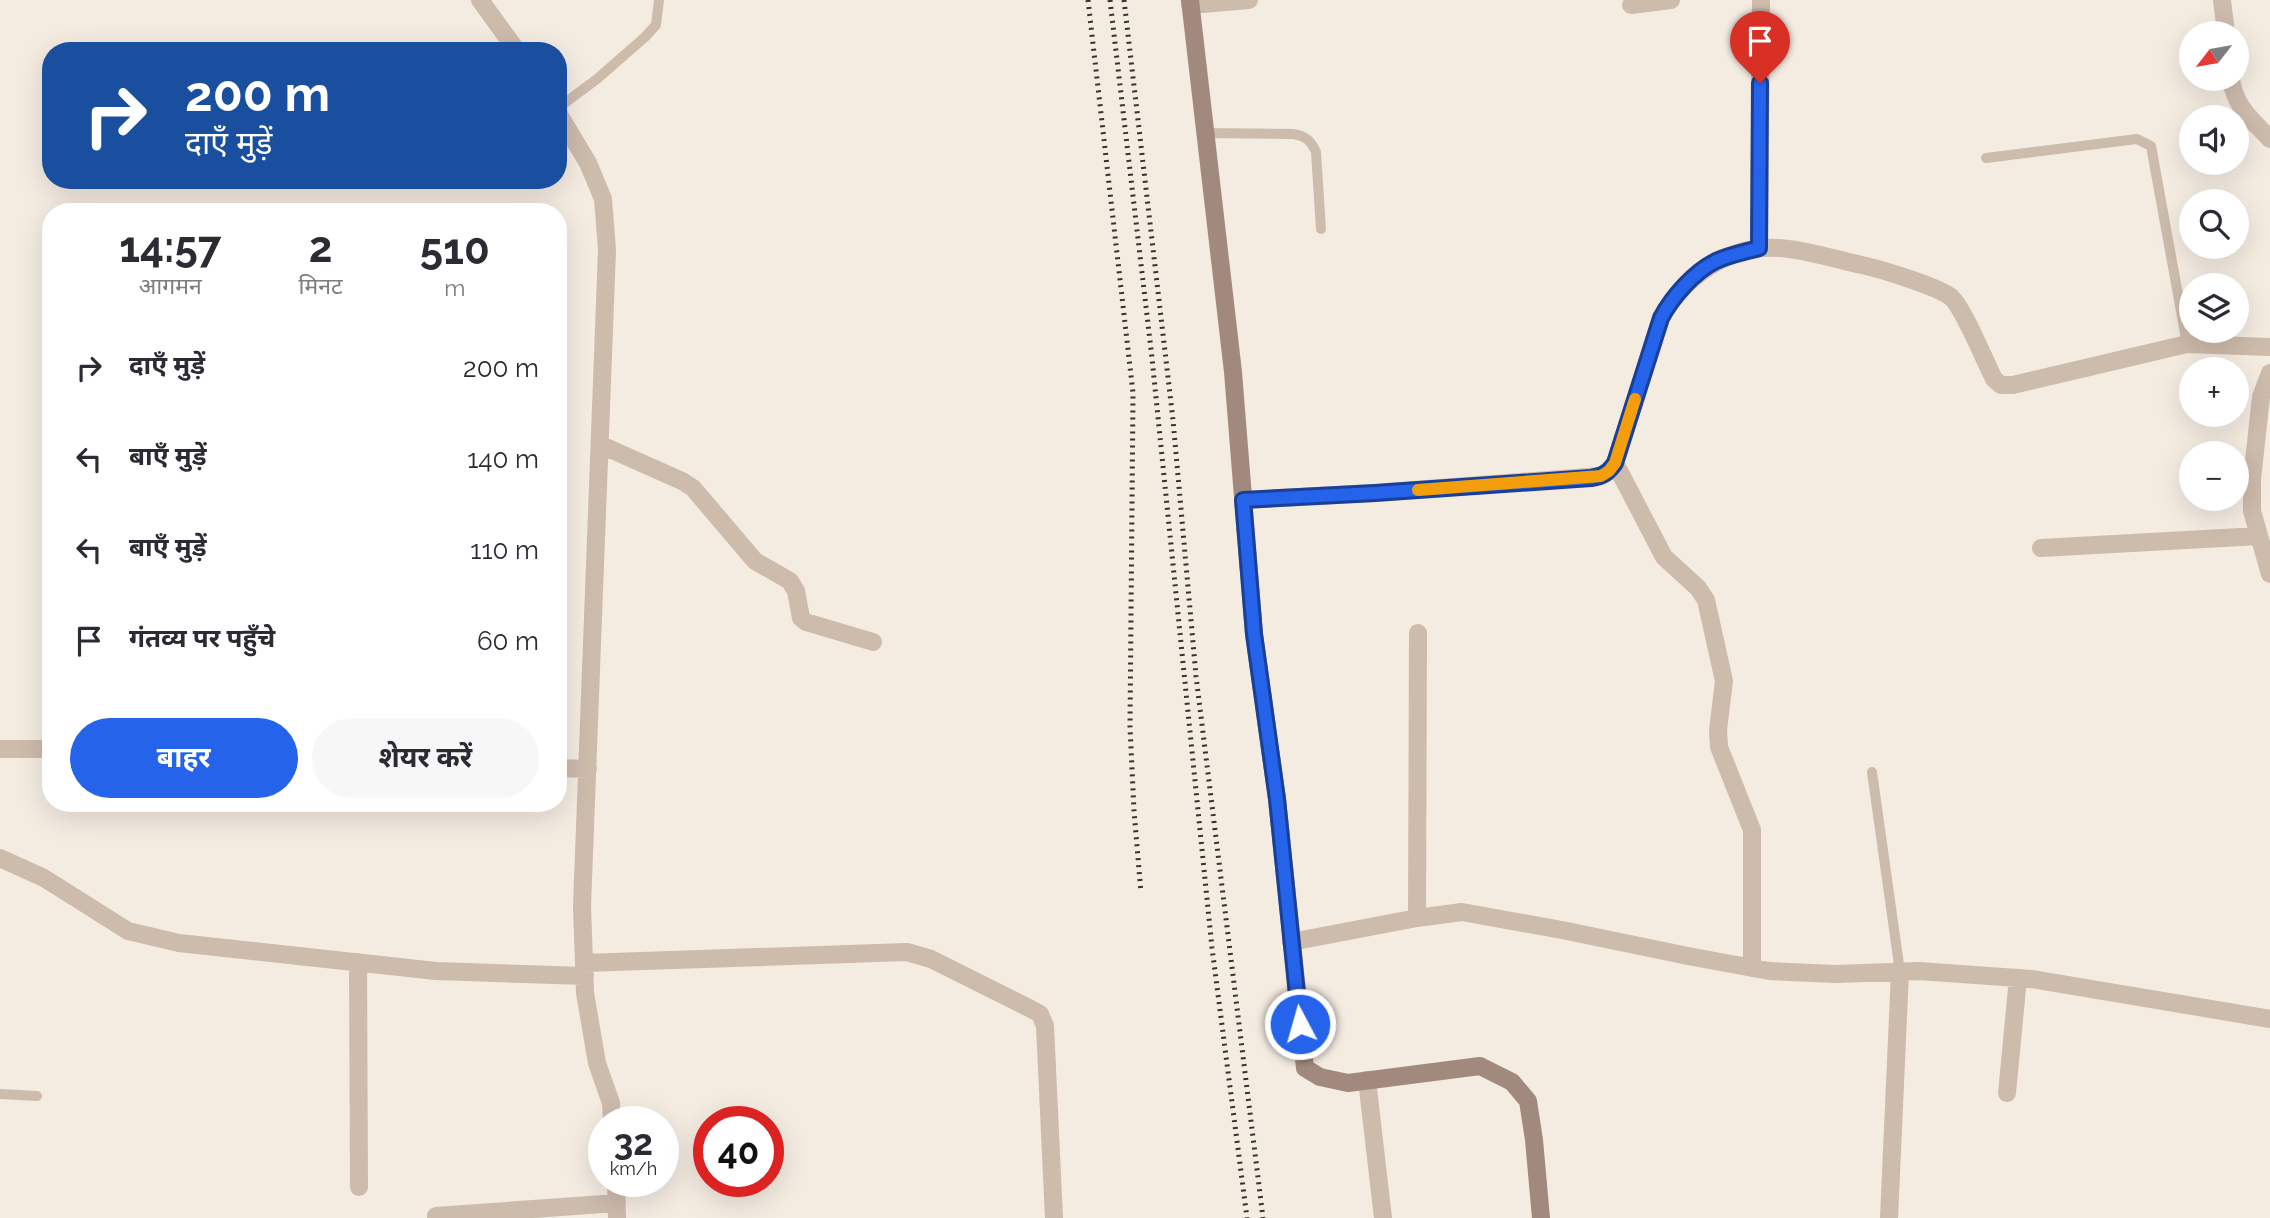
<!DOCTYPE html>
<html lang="hi">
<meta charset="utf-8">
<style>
:root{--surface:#fff;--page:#f7f7f7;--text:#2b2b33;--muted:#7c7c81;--accent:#2563eb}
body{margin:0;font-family:Raleway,"Noto Sans Devanagari",sans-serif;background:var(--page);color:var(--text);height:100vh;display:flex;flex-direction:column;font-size:26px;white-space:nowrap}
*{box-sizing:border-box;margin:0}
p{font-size:23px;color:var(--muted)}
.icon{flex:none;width:38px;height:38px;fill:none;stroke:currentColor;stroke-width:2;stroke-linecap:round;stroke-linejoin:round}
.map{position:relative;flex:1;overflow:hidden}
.side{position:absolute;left:42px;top:203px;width:525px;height:609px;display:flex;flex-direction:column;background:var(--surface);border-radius:28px;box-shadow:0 7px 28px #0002}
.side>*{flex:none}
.guide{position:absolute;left:42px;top:42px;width:525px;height:147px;border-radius:28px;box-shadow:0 7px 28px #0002;background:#1a4fa0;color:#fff;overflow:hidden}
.needle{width:46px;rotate:239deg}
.buttons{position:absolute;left:2179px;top:21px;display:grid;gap:14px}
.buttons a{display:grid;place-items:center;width:70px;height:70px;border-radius:50%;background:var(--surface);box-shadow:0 7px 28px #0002;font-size:35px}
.speed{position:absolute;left:588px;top:1106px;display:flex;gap:14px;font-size:35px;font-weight:700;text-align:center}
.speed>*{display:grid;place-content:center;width:91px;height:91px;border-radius:50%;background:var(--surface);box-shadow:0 7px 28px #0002;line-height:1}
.speed small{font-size:18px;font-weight:400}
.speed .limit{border:10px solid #d22;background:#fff;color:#111}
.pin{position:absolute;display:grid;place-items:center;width:60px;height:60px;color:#fff;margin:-72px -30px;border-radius:50% 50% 50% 0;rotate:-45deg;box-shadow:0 0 7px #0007}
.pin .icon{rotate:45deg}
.me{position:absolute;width:77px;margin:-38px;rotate:354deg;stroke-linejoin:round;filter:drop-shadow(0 0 5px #0008)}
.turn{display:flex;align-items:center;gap:24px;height:147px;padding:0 28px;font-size:32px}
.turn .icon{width:91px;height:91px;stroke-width:2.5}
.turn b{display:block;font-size:49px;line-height:60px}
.eta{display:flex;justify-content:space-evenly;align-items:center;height:119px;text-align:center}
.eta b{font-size:42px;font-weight:700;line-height:49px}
.primary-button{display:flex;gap:14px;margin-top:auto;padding:14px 28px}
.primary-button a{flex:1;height:80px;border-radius:42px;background:var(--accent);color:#fff;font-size:28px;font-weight:700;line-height:80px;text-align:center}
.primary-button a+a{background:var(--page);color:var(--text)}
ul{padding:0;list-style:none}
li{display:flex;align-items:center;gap:21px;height:91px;padding:0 28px}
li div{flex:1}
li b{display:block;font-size:26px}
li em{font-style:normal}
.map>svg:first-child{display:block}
</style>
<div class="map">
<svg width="2270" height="1218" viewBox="0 0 2270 1218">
<rect width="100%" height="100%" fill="#f4ebe1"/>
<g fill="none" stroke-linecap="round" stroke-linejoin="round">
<path stroke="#cdbbac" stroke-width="10" d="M558 108 597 79 645 37 656 25 659 0
M1205 133 1293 134C1306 136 1311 141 1316 152L1321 229
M1986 158 2137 139 2151 146 2187 344
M1872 772 1900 972
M0 1094 37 1096"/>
<path stroke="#cdbbac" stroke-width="18" d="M480 0 517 51
M2222 0 2226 33
M1190 5 1249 0
M1631 5 1671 0
M2231 79C2235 107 2251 119 2270 139
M558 113 588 163 603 199 607 250 582 906 585 993 597 1063 611 1103 612 1122
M1759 248 1761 0
M2270 373 2261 397 2252 479V511L2270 574
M601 445 682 481 693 488 755 561 790 581 796 591 801 618 806 622 873 642
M1615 463 1664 557 1698 588 1706 600 1724 681 1718 730 1719 747 1752 830V968
M1243 500 1375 493 1601 476 1609 471 1615 463 1661 318C1684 277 1729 244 1778 248 1805 249 1836 260 1862 265 1880 269 1940 287 1952 298 1964 310 1985 361 1994 379L2001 385H2013L2187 344 2270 347
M2041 548 2259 536
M0 749H51
M558 768 588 769
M0 858 44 878 128 931 179 943 436 971 585 976
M1417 918 1418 633
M1291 942 1417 918 1462 912 1562 930 1688 956 1769 971 1836 974 1919 971 2031 979 2270 1019
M358 962 359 1187
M584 963 907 952 931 959 1031 1009 1040 1014 1045 1026 1054 1218
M1367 1080 1383 1218
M2007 1093 2018 978
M616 1181 617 1218
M436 1216 617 1203
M1889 1218 1900 972"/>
<path stroke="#a18a7d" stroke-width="18" d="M1190 0 1233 372 1254 634 1277 799 1305 1068 1320 1077 1348 1083 1480 1066 1512 1082 1528 1101 1534 1140 1541 1218"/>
<path stroke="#3b302b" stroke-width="5" stroke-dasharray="2 5" stroke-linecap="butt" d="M1088 0 1133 393 1130 727 1134 811 1141 893
M1110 0 1152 358 1212 948 1247 1218
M1124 0 1173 420 1196 676 1263 1218"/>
</g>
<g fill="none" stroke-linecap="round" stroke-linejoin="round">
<g stroke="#184099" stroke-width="18">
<path id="route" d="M1300 1024 1277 799 1254 634 1243 500 1375 493 1591 478C1603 476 1608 473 1615 463L1661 318C1672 297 1694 272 1716 261 1729 255 1745 252 1759 248L1760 83"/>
</g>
<use href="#route" stroke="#2563eb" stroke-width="12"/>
<path stroke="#f59e0b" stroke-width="12" d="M1418 490 1601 476 1609 471 1615 463 1635 399"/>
</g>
</svg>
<div class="buttons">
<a><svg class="needle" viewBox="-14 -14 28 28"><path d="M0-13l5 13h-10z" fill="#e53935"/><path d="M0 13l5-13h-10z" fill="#7c7c81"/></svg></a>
<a><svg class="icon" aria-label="sound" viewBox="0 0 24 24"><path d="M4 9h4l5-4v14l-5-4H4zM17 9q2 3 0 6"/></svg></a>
<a><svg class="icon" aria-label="search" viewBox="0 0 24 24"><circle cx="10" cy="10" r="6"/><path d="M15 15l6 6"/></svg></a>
<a><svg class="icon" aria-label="layers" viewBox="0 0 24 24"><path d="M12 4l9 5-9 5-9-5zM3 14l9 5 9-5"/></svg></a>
<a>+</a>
<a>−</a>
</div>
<div class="speed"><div>32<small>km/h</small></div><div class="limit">40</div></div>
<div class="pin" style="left:1760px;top:83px;background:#d93025"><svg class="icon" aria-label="arrive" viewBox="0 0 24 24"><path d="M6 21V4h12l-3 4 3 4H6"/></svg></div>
<svg class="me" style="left:1300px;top:1024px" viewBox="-20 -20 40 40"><circle r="17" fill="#2563eb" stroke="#fff" stroke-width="3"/><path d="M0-11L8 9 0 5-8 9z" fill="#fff"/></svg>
<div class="guide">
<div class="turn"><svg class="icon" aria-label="right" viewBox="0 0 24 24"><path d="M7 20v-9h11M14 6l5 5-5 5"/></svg><div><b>200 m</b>दाएँ मुड़ें</div></div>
</div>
<section class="side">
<div class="eta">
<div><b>14:57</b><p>आगमन</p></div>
<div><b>2</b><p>मिनट</p></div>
<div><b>510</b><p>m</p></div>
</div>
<ul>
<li><svg class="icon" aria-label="right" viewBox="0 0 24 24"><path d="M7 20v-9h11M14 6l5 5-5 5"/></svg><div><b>दाएँ मुड़ें</b></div><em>200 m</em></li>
<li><svg class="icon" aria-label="left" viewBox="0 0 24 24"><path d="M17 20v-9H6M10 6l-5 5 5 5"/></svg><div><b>बाएँ मुड़ें</b></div><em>140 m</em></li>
<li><svg class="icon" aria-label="left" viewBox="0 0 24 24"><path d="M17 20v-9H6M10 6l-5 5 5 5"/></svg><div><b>बाएँ मुड़ें</b></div><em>110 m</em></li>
<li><svg class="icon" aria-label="arrive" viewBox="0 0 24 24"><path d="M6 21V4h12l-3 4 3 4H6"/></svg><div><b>गंतव्य पर पहुँचे</b></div><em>60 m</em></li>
</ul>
<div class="primary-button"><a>बाहर</a><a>शेयर करें</a></div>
</section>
</div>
